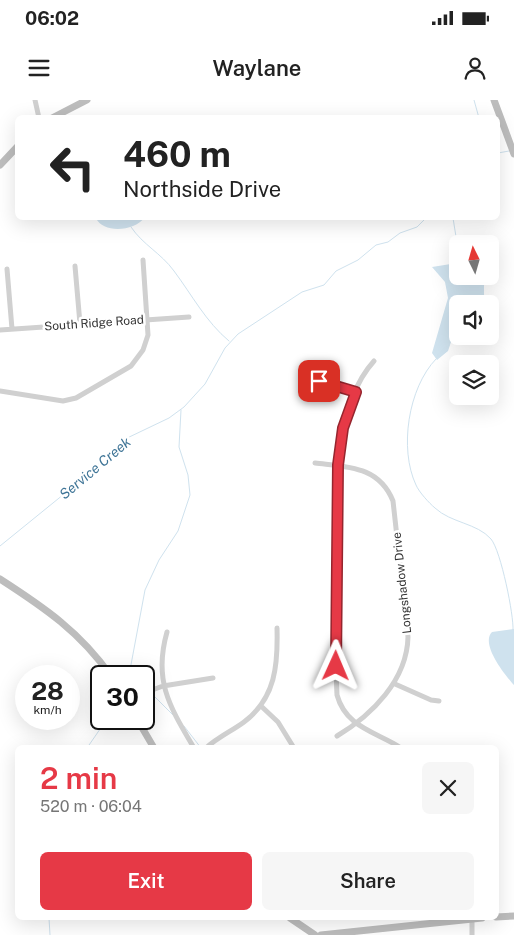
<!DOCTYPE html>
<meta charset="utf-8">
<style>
:root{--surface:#fff;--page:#f6f6f6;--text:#222;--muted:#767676;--accent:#e63946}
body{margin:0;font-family:"Public Sans",sans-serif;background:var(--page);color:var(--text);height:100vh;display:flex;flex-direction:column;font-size:19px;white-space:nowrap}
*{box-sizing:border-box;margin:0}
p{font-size:16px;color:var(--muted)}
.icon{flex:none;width:28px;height:28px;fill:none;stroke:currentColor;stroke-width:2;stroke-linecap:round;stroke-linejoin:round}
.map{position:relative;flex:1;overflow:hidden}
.drawer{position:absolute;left:15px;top:645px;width:484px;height:175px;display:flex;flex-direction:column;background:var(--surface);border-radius:8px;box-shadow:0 5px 20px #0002}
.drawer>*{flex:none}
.banner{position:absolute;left:15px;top:15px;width:485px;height:105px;border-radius:8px;box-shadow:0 5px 20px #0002;background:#fff;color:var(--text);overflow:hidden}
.needle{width:32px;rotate:355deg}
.tools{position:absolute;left:449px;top:135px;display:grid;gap:10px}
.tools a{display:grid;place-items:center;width:50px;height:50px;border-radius:8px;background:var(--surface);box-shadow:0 5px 20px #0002;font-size:25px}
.speed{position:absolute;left:15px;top:565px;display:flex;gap:10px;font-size:25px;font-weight:700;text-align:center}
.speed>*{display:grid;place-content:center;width:65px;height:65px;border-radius:50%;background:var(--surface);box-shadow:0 5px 20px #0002;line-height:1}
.speed small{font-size:12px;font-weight:400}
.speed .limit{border:2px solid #111;border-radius:8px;background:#fff;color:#111}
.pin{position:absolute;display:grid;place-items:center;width:42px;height:42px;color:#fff;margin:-21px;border-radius:10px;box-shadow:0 2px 8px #0006}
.me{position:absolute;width:55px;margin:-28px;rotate:1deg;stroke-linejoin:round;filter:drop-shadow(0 0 4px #0008)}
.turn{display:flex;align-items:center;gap:18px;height:105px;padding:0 25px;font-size:22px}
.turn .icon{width:65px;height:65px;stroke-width:2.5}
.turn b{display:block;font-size:35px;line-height:42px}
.round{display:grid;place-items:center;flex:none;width:52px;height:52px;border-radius:8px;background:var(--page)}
.overview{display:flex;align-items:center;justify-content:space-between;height:85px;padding:0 25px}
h1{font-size:30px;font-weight:600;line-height:38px;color:var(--accent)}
.button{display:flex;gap:10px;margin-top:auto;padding:10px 25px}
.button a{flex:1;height:58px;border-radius:8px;background:var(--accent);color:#fff;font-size:20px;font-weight:600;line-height:58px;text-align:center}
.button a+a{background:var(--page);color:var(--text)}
.status{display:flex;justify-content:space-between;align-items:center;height:35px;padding:0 25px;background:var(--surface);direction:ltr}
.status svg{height:14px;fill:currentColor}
header{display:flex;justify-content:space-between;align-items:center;height:65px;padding:0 25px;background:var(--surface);font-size:22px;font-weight:600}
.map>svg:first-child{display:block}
</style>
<div class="status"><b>06:02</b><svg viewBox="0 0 49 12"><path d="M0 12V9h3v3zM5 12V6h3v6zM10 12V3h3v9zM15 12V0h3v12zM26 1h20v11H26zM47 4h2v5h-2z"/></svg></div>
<header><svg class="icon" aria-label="menu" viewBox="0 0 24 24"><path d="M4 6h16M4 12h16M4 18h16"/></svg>Waylane<svg class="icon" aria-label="person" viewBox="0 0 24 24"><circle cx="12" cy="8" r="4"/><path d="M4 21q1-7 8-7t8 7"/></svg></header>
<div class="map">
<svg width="514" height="835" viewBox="0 0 514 835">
<rect width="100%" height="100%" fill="#fff"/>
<path fill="#cfe2ee" d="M96 118H144C135 131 103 134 96 118Z
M457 163 458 176H484V203L458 204 457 234 453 236 448 251 437 260 432 253 448 198 445 182 432 167Z
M514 529V585C505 575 480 544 492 532Z"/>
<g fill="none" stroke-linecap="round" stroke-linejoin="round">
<path stroke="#cfe2ee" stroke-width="1" d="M474 0 479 18
M498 53 509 51
M453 118 458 149
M131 127C143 145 161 153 174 171 192 195 206 222 229 241
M436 259C408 288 399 349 416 385 419 392 429 403 435 408 451 423 477 423 491 439 501 451 514 516 513 530
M0 446 85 377 123 340 169 318 184 307 205 284 225 248 238 234 302 192 324 185 336 171 358 160 376 145 388 142 400 133 417 127 426 118
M130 571 135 576
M126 576 130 570 145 490 159 460 178 431 190 395 188 375 179 347 181 310
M144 585 148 590
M151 593 173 615
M184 626 201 648
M87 648 107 619
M49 818 50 835"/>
<path stroke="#d0d0d0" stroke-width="5" d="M35 0 39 18
M75 166 80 224
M7 169 12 229
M0 230 189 217
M374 261C328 312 337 413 337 477 337 517 335 556 337 595 346 628 377 632 401 648
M319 281 357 291
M0 291 63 301 76 298 131 266 143 250 148 235 143 160
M315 363C348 367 379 366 393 401L408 537C407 580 372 615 337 636
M167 532C153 581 170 607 194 648
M395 584 431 600 439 601
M144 593 163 586 213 578
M261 606 278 622 294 648
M206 648C218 637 232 631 244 622 276 598 278 564 277 528
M472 818V835"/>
<path stroke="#bdbdbd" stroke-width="7" d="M494 0 514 54
M52 18 87 0
M0 65 18 46
M0 479C45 508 80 532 111 576
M137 619 154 648
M496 817 514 816
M290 818 315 835
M321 835 482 818"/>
</g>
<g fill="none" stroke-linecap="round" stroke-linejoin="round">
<g stroke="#96252e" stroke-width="12">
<path id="route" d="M319 281 356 292 343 328 338 365 336 566"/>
</g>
<use href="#route" stroke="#e63946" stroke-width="9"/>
</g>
<g text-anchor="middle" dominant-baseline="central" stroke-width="5" stroke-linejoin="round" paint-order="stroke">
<g font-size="12" fill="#333" stroke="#fff">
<text transform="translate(94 223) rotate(-4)">South Ridge Road</text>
<text transform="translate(402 483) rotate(-96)">Longshadow Drive</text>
</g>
<g font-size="14" font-style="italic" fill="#3f7597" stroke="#fff">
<text transform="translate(95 368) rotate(-40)">Service Creek</text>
</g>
</g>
</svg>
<div class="tools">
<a><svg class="needle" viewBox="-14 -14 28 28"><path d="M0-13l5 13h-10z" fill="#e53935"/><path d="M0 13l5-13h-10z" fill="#767676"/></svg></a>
<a><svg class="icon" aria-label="sound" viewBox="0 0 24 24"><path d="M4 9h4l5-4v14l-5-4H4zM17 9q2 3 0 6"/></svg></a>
<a><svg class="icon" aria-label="layers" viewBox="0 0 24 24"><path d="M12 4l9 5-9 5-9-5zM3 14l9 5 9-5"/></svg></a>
</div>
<div class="speed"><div>28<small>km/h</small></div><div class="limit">30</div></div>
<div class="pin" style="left:319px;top:281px;background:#d93025"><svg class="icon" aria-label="arrive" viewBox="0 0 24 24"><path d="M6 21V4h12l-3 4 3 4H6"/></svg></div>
<svg class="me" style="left:336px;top:566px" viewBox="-20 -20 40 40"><path d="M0-17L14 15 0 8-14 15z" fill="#e63946" stroke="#fff" stroke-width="4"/></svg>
<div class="banner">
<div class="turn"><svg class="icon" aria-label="left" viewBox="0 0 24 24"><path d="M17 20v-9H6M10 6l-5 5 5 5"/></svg><div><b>460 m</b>Northside Drive</div></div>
</div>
<section class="drawer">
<div class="overview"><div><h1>2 min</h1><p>520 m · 06:04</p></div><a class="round"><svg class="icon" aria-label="close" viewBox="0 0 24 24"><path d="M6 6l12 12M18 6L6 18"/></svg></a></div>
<div class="button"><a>Exit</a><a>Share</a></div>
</section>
</div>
